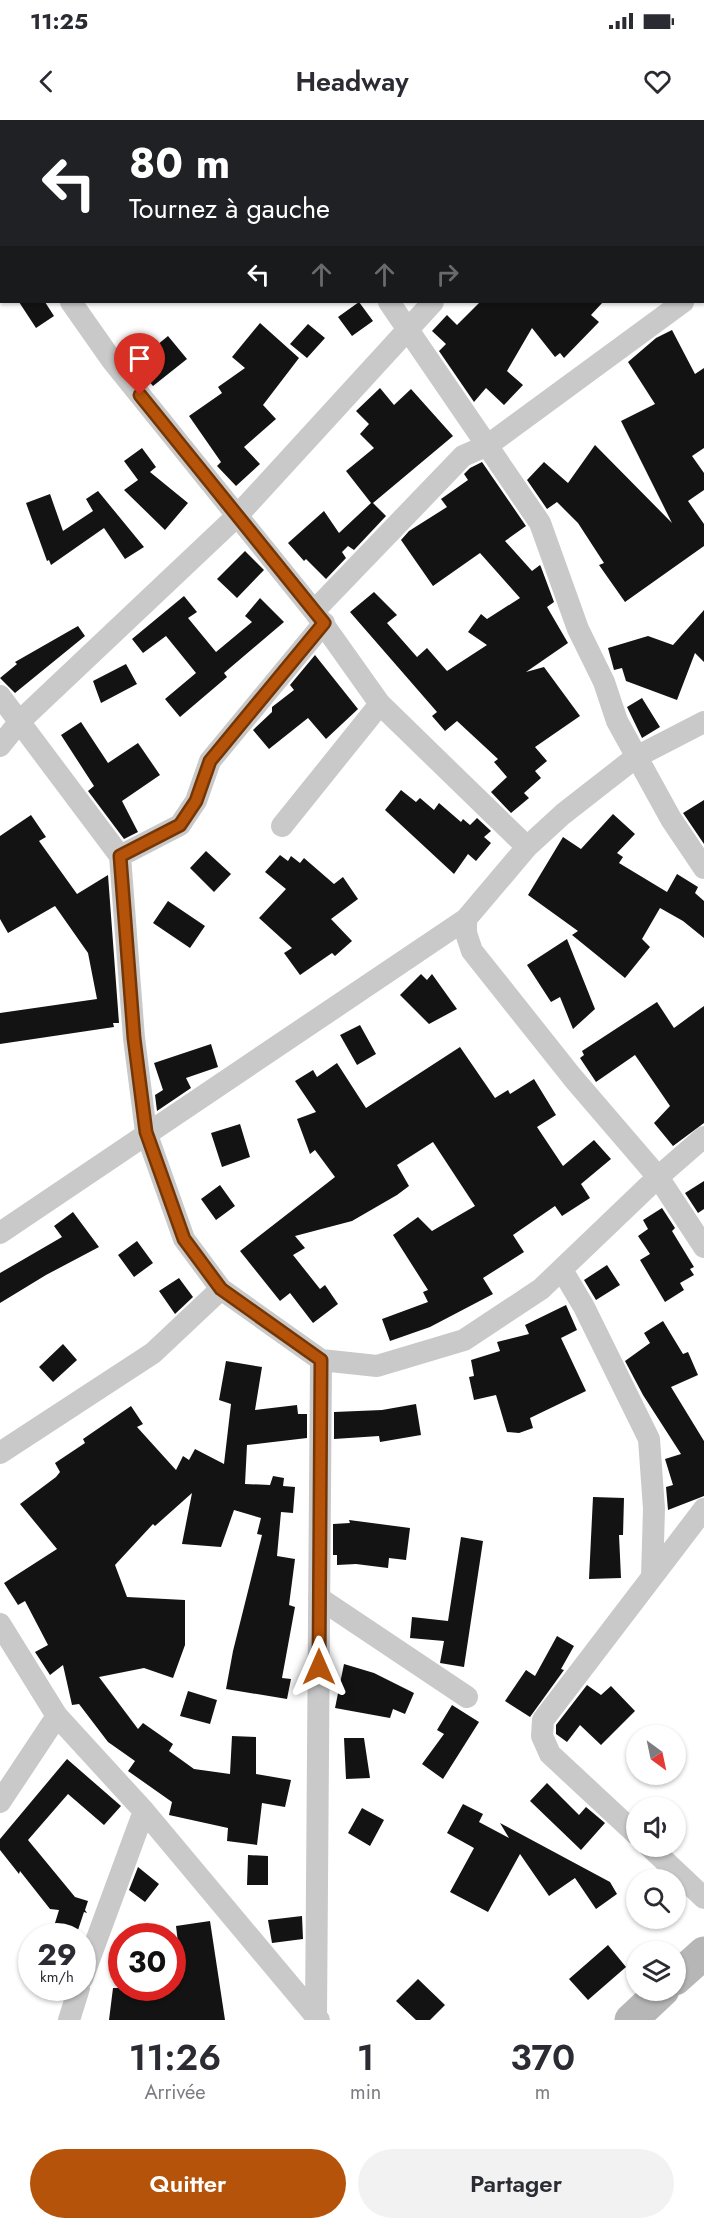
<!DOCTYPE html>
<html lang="fr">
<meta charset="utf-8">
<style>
:root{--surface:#fff;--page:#f2f2f3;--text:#2b2b33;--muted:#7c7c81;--accent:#b45309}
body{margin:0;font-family:Jost,sans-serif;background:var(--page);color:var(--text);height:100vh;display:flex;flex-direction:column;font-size:22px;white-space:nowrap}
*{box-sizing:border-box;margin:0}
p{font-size:20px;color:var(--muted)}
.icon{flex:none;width:33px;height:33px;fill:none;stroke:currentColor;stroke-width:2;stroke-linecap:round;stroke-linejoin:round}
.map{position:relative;height:1900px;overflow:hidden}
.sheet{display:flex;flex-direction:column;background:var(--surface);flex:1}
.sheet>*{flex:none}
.guide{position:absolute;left:0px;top:0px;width:705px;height:183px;box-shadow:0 2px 4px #0004;background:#202124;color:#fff;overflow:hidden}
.needle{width:39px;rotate:147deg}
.controls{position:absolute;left:626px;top:1605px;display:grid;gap:12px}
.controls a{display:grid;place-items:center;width:60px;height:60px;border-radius:50%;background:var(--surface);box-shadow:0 2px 4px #0004;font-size:30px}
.speed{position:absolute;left:18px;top:1803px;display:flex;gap:12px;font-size:30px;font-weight:700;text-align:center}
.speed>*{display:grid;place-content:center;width:78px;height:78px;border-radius:50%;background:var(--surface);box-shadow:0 2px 4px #0004;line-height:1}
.speed small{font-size:15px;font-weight:400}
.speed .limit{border:9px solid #d22;background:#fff;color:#111}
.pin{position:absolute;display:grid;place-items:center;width:51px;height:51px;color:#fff;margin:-62px -26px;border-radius:50% 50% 50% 0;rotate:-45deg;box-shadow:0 0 6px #0007}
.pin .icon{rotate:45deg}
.me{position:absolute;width:66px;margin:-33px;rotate:0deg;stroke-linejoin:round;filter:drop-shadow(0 0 4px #0008)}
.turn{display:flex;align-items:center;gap:21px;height:126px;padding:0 30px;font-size:27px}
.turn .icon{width:78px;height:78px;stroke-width:2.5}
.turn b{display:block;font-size:42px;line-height:51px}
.lanes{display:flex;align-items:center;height:57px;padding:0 30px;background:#0003;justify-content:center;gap:30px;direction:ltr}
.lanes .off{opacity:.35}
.eta{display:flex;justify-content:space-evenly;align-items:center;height:102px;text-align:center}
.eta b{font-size:36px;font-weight:600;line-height:42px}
.button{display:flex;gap:12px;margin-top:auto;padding:12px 30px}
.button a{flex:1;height:69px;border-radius:36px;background:var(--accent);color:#fff;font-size:24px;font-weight:600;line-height:69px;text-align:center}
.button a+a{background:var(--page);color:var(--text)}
.status{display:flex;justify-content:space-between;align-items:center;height:42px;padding:0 30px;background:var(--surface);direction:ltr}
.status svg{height:16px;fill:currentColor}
header{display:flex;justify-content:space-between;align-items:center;height:78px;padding:0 30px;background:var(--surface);font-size:27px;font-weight:600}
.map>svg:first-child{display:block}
</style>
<div class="status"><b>11:25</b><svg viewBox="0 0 49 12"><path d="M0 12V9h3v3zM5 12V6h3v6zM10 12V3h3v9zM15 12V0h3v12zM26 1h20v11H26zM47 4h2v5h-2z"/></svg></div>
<header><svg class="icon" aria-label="back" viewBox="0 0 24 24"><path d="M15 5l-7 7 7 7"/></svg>Headway<svg class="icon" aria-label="heart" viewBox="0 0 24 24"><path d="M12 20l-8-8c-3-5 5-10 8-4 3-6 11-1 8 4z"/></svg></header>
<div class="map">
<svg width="704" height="1900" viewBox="0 0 704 1900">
<rect width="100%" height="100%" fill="#fff"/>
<path fill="#131313" d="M19 182H45L54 196 36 208Z
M359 182 373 201 352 216 338 197Z
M480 182H603L591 195 599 202 564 238 560 233 555 237 532 208 507 251 523 265 504 285 486 268 474 282 439 231 446 224 432 211 447 195 457 205Z
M260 203 299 238 263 285 276 299 244 327 260 344 236 366 217 346 221 342 189 296 222 273 218 267 245 248 232 237Z
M308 204 325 218 307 238 290 224Z
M672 210 695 254 704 248V328L692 336 704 353V370L688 381 704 404V426L625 482 599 445 604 443 578 403 557 382 547 389 527 360 544 342 568 363 595 325 672 403 621 301 655 284 628 242 656 218Z
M168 216 187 239 153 266 139 250 155 235 151 230Z
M380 268 394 285 411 269 453 316 373 383 386 396 354 430 348 426 342 432 346 438 326 459 306 439 304 441 288 423 324 391 339 413 371 383 346 351 374 328 360 314 369 304 356 291Z
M142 328 156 347 150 352 188 383 165 410 124 370 138 360 124 341Z
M482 342 526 406 505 421 532 451 540 445 541 447 554 482 547 487 568 523 526 552 544 547 580 596 535 627 547 641 535 651 541 658 524 673 529 678 511 693 491 672 507 657 494 642 498 639 457 601 445 611 432 596 437 592 350 492 374 472 397 495 387 503 417 537 427 528 447 551 487 525 468 512 481 494 487 499 520 478 480 433 433 466 401 420 409 411 447 387 441 379 468 360 464 354 470 348Z
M98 371 144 427 125 439 104 408 51 445 49 440 47 441 26 383 50 374 63 411 93 391 86 379Z
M245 431 264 450 237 478 217 459Z
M184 476 197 492 188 498 216 532 252 502 245 496 260 478 284 502 224 553 227 557 180 597 165 579 196 553 166 516 143 533 132 519Z
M704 490V542L695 533 677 580 626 561 622 548 614 550 608 528 648 516 673 525Z
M78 506 85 516 15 573 0 558 17 544 15 542Z
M315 535 358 589 326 619 308 598 269 629 253 610 272 592V587L294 570 290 565Z
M126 544 137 564 101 583 93 561Z
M642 578 660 607 642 618 627 587Z
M81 602 108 643 138 623 160 655 122 681 138 712 124 719 88 671 94 666 61 615Z
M401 670 416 682 420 678 434 690 439 683 461 702 463 699 470 705 477 698 491 711 484 717 491 723 476 741 468 734 454 754 385 690Z
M704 680V724L683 693Z
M613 694 635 714 617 733 623 737 619 743 667 772 677 754 698 767 695 773 704 781V818L683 801 660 788 642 819 650 827 625 858 572 815 578 811 528 775 563 717 581 729Z
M31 695 46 717 39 721 77 774 108 755 119 903H113L114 907 0 924V893L97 879 88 833 55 786 8 813 0 799V716Z
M206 731 231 754 214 772 190 748Z
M280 735 288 741 291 736 300 743 304 738 334 764 343 757 358 779 331 799 352 821 335 836 332 833 300 855 284 833 292 828 259 798 286 769 265 752Z
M168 781 205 806 190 828 153 803Z
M567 819 595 889 573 909 560 877 551 882 527 845Z
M421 854 427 860 432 854 457 889 429 904 400 875Z
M657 882 674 908 704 886V1003L673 1026 654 1003 670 986 635 935 596 962 580 938 584 935 582 931Z
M360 905 376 934 357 945 340 915Z
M211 924 218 947 186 958 191 968 157 991 155 975 163 970 154 943Z
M460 927 495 978 508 970 510 974 534 959 556 995 537 1007 563 1046 594 1020 611 1039 581 1064 590 1078 562 1096 555 1086 513 1115 524 1132 483 1158 493 1174 430 1207 390 1221 382 1199 428 1182 423 1172 428 1170 393 1115 418 1097 432 1111 475 1086 433 1022 397 1045 409 1066 397 1075 352 1101 295 1116 305 1128 293 1135 320 1169 325 1165 338 1184 313 1203 290 1173 280 1181 240 1131 335 1057 315 1030 310 1034 297 999 316 992 295 961 313 950 317 957 337 943 366 988Z
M240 1004 250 1037 222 1047 211 1013Z
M704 1061V1089L698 1093 685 1073Z
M220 1065 235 1086 216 1100 201 1079Z
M662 1088 675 1108 672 1111 694 1147 690 1149 694 1155 680 1163 684 1170 665 1182 640 1140 650 1134 638 1116 648 1109 643 1100Z
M73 1092 99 1127 46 1155 0 1183V1153L62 1117 54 1106Z
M137 1121 153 1143 134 1157 118 1135Z
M607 1145 620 1165 596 1180 584 1160Z
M179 1158 193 1177 175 1194 159 1171Z
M566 1185 577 1210 561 1218 586 1271 530 1298 533 1308 519 1313 507 1312 496 1275 474 1280 469 1257 474 1256 471 1240 500 1231 497 1222 529 1214 525 1205Z
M663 1201 683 1234 688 1232 698 1255 671 1267 704 1321V1376L668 1390 666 1367 673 1365 665 1339 681 1334 643 1275 625 1241 650 1223 644 1213Z
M63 1224 77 1240 53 1262 39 1247Z
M226 1241 262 1247 255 1290 297 1285 298 1294H307V1318L247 1325 245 1364 270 1365 273 1356 284 1358 283 1366 295 1367 293 1393 281 1392 277 1436 295 1439 289 1485 295 1487 282 1558 291 1559 287 1579 226 1569 233 1531 262 1415 257 1414 261 1398 234 1390 221 1427 182 1424 192 1373 155 1406 153 1404 115 1445 127 1477 185 1480V1525L173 1558 144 1548 99 1557 138 1609 143 1603 173 1624 169 1631 194 1649 230 1654 232 1616 256 1617V1654L291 1660 285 1687 262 1683 257 1725 227 1721 228 1708 169 1695 172 1682 128 1651 135 1641 108 1622 79 1584 72 1585 63 1545 50 1555 35 1532 48 1525 25 1481 18 1485 4 1463 57 1429 20 1384 56 1357 60 1352 55 1343 85 1323 83 1319 131 1286 143 1304 137 1307 176 1350 183 1336 189 1340 195 1329 224 1344 231 1284 219 1280Z
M416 1284 421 1315 380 1322 379 1316 334 1319V1292L382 1290Z
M593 1377 624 1378 623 1415H619L621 1458 589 1459Z
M349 1400 410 1408 406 1440 389 1438 388 1448 356 1444 337 1445V1435H333V1404L350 1403Z
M461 1417 483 1421 464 1547 440 1543 444 1521 410 1518 412 1497 448 1501Z
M557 1516 574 1526 561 1549 564 1550 530 1597 505 1581 526 1550 535 1556Z
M344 1544 374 1553 414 1573 405 1594 393 1589 390 1598 335 1588Z
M587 1565 601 1575 611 1566 635 1591 601 1625 580 1605 567 1622 556 1614V1605Z
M188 1571 217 1580 210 1604 180 1596Z
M452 1585 479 1602 443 1659 422 1644 444 1614 437 1610Z
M344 1618H364L370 1658 346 1659Z
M67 1639 121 1686 104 1705 68 1674 28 1720 75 1777 88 1781 85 1790 87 1793 84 1792 76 1816H51L59 1790 50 1789 20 1751 19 1754 0 1730V1719Z
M547 1663 579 1695 586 1687 605 1703 581 1730 530 1681Z
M463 1684 483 1694 479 1702 509 1718 500 1703 610 1762 617 1774 596 1789 575 1758 549 1776 520 1734 488 1792 450 1772 474 1728 447 1713Z
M362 1688 384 1700 370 1726 348 1713Z
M248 1735 268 1736V1765H247Z
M138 1747 159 1764 145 1782 129 1770Z
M302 1796 303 1819 272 1823 268 1800Z
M210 1801 225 1900H109L113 1868H172V1824L178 1823 176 1806Z
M608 1825 626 1847 588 1880 569 1859Z
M418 1859 445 1885 430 1900H416L396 1881Z"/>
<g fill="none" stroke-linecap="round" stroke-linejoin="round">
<path stroke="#c9c9c9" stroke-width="22" d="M272 0 273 2
M622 2 624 0
M0 79 2 81
M704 166V165
M71 182 111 239 314 491 380 584 527 727
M389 182 540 403 578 509 604 562 617 601 671 699 704 748
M314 491 463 336 488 325 683 182
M0 576 120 736 134 918 146 1012 184 1119 221 1169 321 1240 377 1246 464 1220 541 1169 658 1057 704 1017
M0 626 20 601 237 396 433 182
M282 706 380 584
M120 736 180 705 196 681 210 641 324 503
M466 799V813L472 831 573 958 658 1057 704 1127
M0 1113 466 799 527 727 563 694 636 637 704 602
M562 1150 584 1187 649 1319 654 1389 652 1456
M0 1333 153 1233 221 1169
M319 1478 467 1577
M0 1504 57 1596 144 1691 319 1900
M0 1682 57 1596
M636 1714 550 1634 542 1616 543 1600 704 1389
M649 1726 704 1778
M82 1859 144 1691
M316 1896 321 1240
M69 1900 79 1868"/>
<path stroke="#b6b6b6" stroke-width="33" d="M675 1859 704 1833
M631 1900 663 1870"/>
</g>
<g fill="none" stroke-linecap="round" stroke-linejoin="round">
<g stroke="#753606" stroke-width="15">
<path id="route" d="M140 275 324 503 210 641 196 681 180 705 120 736 134 918 146 1012 184 1119 221 1169 321 1240 319 1547"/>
</g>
<use href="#route" stroke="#b45309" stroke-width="10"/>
</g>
</svg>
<div class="controls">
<a><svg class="needle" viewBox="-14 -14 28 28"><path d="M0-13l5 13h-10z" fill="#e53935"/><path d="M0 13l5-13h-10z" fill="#7c7c81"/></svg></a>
<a><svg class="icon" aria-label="sound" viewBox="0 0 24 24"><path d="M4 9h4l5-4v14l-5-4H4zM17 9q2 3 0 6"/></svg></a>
<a><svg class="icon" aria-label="search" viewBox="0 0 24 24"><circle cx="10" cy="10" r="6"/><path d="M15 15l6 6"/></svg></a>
<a><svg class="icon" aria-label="layers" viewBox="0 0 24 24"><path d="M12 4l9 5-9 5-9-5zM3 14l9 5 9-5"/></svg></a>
</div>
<div class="speed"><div>29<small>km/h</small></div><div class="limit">30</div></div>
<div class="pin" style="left:140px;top:275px;background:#d93025"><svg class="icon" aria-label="arrive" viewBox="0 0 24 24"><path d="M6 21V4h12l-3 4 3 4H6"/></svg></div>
<svg class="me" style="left:319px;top:1547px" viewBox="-20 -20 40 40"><path d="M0-17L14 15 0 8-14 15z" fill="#b45309" stroke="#fff" stroke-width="4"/></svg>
<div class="guide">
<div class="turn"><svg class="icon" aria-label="left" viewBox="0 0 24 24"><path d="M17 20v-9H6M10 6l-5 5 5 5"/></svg><div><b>80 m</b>Tournez à gauche</div></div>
<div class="lanes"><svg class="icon" aria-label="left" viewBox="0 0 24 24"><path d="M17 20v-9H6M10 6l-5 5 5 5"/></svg><svg class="icon off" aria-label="ahead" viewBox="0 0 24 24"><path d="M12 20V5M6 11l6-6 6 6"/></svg><svg class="icon off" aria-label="ahead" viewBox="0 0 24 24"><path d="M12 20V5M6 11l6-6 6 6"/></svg><svg class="icon off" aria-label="right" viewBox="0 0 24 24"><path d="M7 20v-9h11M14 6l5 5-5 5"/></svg></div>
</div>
</div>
<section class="sheet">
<div class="eta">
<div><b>11:26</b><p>Arrivée</p></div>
<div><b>1</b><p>min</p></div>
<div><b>370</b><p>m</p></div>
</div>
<div class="button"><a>Quitter</a><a>Partager</a></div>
</section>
